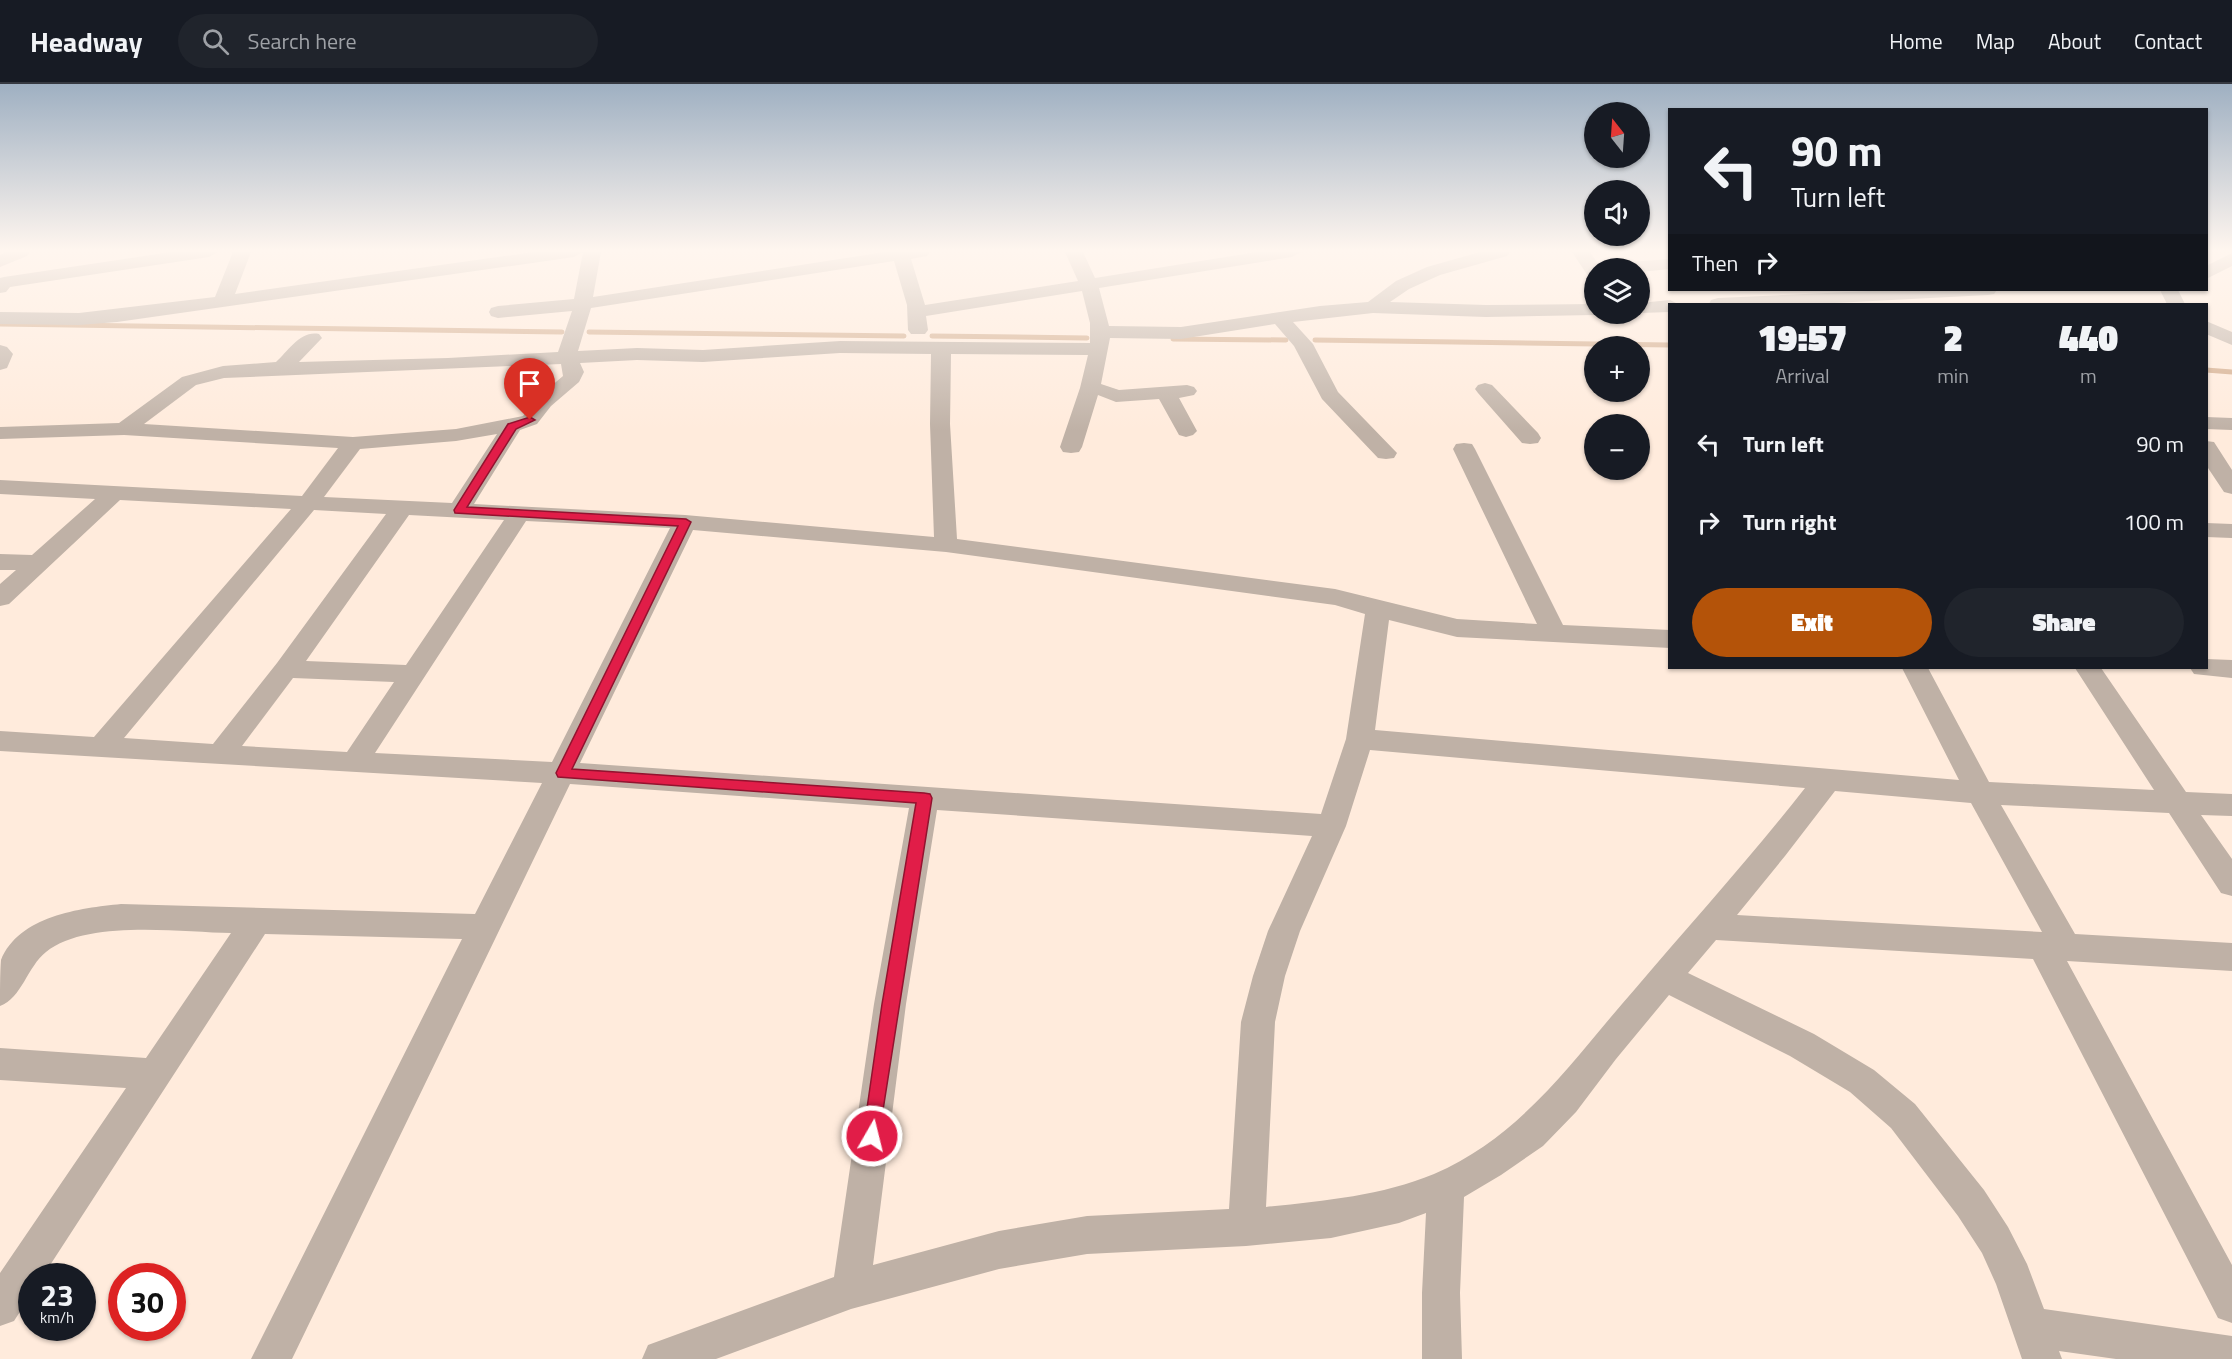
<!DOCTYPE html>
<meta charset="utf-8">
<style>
:root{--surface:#171b24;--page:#20242c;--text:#f1f3f6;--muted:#9ea1a6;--line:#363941;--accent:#b45309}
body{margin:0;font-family:"Titillium Web",sans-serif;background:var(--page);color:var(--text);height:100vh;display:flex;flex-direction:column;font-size:22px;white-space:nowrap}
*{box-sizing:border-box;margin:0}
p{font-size:20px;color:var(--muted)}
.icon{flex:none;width:33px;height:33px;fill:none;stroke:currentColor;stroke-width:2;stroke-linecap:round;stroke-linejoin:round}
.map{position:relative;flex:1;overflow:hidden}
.sheet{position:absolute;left:1668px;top:219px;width:540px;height:366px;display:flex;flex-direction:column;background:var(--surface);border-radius:0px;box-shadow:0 2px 4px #0004}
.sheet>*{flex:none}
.hud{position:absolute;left:1668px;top:24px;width:540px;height:183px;border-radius:0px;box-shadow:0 2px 4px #0004;background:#171b24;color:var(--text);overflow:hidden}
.needle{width:39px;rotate:343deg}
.fabs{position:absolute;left:1584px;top:18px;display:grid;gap:12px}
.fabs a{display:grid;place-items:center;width:66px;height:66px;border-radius:50%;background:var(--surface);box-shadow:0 2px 4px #0004;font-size:30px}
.speed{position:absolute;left:18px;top:1179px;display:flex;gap:12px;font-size:30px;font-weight:700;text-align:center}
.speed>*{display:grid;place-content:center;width:78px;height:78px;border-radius:50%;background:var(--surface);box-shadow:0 2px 4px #0004;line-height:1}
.speed small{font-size:15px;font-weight:400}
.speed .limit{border:9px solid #d22;background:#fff;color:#111}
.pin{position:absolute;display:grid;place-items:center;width:51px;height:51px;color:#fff;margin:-62px -26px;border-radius:50% 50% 50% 0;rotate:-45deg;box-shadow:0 0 6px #0007}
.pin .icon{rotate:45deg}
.me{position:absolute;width:66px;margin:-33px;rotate:8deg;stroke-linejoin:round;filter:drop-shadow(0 0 4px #0008)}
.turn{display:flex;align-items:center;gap:21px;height:126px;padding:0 24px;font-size:27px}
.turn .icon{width:78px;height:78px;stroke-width:2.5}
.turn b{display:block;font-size:42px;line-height:51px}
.then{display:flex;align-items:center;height:57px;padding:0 24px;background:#0003;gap:12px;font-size:22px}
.eta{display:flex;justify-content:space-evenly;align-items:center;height:102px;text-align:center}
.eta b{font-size:36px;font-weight:800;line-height:42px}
.cta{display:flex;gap:12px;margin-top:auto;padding:12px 24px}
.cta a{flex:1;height:69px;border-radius:36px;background:var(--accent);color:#fff;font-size:24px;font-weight:800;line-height:69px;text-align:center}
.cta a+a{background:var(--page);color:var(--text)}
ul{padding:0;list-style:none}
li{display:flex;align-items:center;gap:18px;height:78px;padding:0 24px}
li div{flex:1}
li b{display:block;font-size:22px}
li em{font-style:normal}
header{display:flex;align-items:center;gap:36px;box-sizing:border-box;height:84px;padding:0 30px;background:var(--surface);border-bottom:2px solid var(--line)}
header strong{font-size:28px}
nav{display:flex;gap:33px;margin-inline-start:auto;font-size:21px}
.search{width:420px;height:54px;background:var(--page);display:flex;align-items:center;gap:15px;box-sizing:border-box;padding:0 21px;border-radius:33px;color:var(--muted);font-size:22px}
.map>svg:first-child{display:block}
</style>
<header>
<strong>Headway</strong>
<div class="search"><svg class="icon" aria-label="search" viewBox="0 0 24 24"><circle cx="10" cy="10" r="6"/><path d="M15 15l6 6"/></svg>Search here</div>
<nav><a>Home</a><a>Map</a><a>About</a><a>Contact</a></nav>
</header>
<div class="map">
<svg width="2232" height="1275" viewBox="0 0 2232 1275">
<rect width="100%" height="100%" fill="#ffebdc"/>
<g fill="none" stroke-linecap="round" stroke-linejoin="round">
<path stroke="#d1a988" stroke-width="5" d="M0 240 562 248
M589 248 904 252
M932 252 1087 254
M1173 255 1286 256
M1315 256 1670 261
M2206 286 2232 288"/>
<path fill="#bfb1a6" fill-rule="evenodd" d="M6 168H30L27 172 0 183V171Z
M171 168H218L209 173 10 203 6 208 0 209V194L4 193Z
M233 168H251L235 210 534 168H583L574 173 117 238 79 241 0 240V228L79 229 215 213Z
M583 168H601L593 213 885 168H930L927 172 911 175 925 221 1078 197 1065 168H1083L1095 194 1257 168H1301L1292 173 1099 204 1109 242 1181 243 1320 222 1368 218 1396 197 1427 183 1480 168H1510L1507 172 1440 191 1409 205 1390 218 1486 221 1594 220V230H1598L1594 231 1486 233 1373 229 1293 238 1313 260 1338 308 1397 369 1394 374 1386 375 1378 374 1322 315 1294 262 1275 240 1181 255 1110 254 1101 300 1119 306 1187 301 1194 303 1197 307 1194 311 1179 314 1197 347 1193 351 1186 353 1179 351 1159 315 1116 318 1098 311 1082 363 1079 368 1071 369 1063 368 1060 363 1080 304 1088 271 951 270 950 340 957 455 1335 505 1457 535 1537 540 1453 365 1456 360 1464 359 1472 360 1475 365 1563 541 1670 546V564L1457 553 1389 536 1375 646 1959 696 1902 584H1928L1989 698 2154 706 2075 584H2101L2186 708 2232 710V732L2201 731 2232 775V812L2221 809 2169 729 2001 721 2075 850 2232 859V887L2067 877 2232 1181V1239L2218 1234 2033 875 1716 856 1688 889 1814 950 1874 986 1915 1020 1984 1106 2008 1143 2027 1180 2044 1225 2232 1252V1275H2116L2059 1267 2062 1275H2022L1996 1200 1982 1169 1958 1132 1891 1044 1850 1008 1790 972 1669 911 1616 975 1576 1028 1543 1062 1501 1091 1464 1113 1460 1209 1462 1275H1422V1209L1426 1129 1399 1139 1331 1154 1246 1162 1087 1170 999 1185 851 1225 716 1275H642L648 1261 834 1193 874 920 909 724 570 700 292 1275H251L462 855 265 850 43 1192H32V1209L14 1237 0 1242V1189L126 1004 0 996V964L146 974 231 849C181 848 86 835 46 868 27 883 22 914 0 922 0 909 0 888 1 876 19 832 80 824 121 820L475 830 542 699 0 667V647L94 653 291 425 120 416 9 520 0 522V500L16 486H0V470L32 471 95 415 0 410V396L302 412 338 364 124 351 0 355V343L119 339 182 293 223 282 276 278C288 267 301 246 319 250L322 254 299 278 448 274 558 268 572 227 498 234 491 232 489 228 491 224 498 222 574 215ZM894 177 907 221 908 246 911 250H925L928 246 926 232 1082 207 1090 239V259L840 257 703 266 637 264 578 267 591 224ZM840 269 931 270 930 340 934 453 685 431 474 420 520 346 537 340 551 322 579 298 584 288 580 279 637 276 703 278ZM561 280 563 292 537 314 523 332 456 345 353 353 144 340 196 301 224 294ZM497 350 452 419 324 413 360 365 456 357ZM314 426 386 430 277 579 213 660 124 654ZM409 431 504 436 406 581 306 577ZM526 437 670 444 552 678 375 669ZM693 446 946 468 1335 521 1365 530 1346 655 1321 730 580 679ZM293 594 394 598 347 668 242 662ZM1370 666 1805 704C1751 773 1692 838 1635 905 1573 975 1524 1051 1434 1090 1381 1112 1322 1117 1266 1123L1275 938 1285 892 1300 847 1346 742ZM1835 707 1971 719 2042 848 1737 831 1785 772ZM937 726 1312 752 1268 847 1253 892 1241 938 1229 1125 1087 1132 999 1147 873 1181 906 920Z
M1572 168H1590L1601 184H1594V193L1588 192Z
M2232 169V182L2206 195V182Z
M1670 175V185L1640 188V184H1607L1610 180 1616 179Z
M1892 206H1997L1994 210 1988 211 1815 220H1709L1711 216 1718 214Z
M2160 206H2178L2185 220H2167Z
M1670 216 1678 220H1670V228L1640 229V219Z
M2206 237 2232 248V261L2206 250Z
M0 261 7 263 13 270 7 284 0 286Z
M1485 299 1492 301 1538 349 1541 354 1538 359 1530 360 1522 359 1478 309 1475 305 1478 301Z
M2206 333 2232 334V346L2206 345Z
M2206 357 2214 358 2232 386V410L2224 408 2206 381Z
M2206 439 2232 440V454L2206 453Z
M2206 575 2232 576V594L2194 590 2190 584H2206Z"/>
</g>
<linearGradient id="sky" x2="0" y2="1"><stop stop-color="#9fb0c2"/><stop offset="0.48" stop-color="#fff6ef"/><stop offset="1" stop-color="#fff6ef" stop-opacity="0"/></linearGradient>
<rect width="2232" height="347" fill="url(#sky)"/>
<path fill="#e11d48" stroke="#92132f" stroke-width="1.5" d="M530 333 535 336 516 345 467 423 686 435 691 438 572 685 924 709 930 710 932 714 878 1058 872 1061 866 1058 863 1052 882 920 916 719 558 693 556 689 678 442 455 429 454 426 508 340Z"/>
</svg>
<div class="fabs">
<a><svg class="needle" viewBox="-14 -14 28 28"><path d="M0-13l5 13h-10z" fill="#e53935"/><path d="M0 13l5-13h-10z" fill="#9ea1a6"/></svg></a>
<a><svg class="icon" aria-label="sound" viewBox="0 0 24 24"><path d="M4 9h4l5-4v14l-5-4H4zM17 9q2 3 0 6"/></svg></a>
<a><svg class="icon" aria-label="layers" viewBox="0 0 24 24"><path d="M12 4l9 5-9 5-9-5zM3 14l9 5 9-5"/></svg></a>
<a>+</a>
<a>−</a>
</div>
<div class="speed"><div>23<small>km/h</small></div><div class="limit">30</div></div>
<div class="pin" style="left:530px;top:336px;background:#d93025"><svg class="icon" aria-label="arrive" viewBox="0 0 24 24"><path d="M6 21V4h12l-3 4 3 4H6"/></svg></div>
<svg class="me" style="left:872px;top:1052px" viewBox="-20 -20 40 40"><circle r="17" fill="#e11d48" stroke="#fff" stroke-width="3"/><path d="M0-11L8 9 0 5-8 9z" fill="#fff"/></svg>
<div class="hud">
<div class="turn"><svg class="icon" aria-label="left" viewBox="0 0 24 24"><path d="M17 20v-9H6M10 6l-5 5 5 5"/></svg><div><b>90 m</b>Turn left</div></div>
<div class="then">Then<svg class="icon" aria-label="right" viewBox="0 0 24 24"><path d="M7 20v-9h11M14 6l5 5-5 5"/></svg></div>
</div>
<section class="sheet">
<div class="eta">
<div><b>19:57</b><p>Arrival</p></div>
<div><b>2</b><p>min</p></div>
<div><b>440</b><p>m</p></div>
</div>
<ul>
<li><svg class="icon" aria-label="left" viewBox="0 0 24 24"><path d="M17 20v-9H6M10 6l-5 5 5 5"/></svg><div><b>Turn left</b></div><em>90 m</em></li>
<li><svg class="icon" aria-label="right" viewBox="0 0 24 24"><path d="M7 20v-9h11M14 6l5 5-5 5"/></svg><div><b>Turn right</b></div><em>100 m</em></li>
</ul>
<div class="cta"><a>Exit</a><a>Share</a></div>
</section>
</div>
